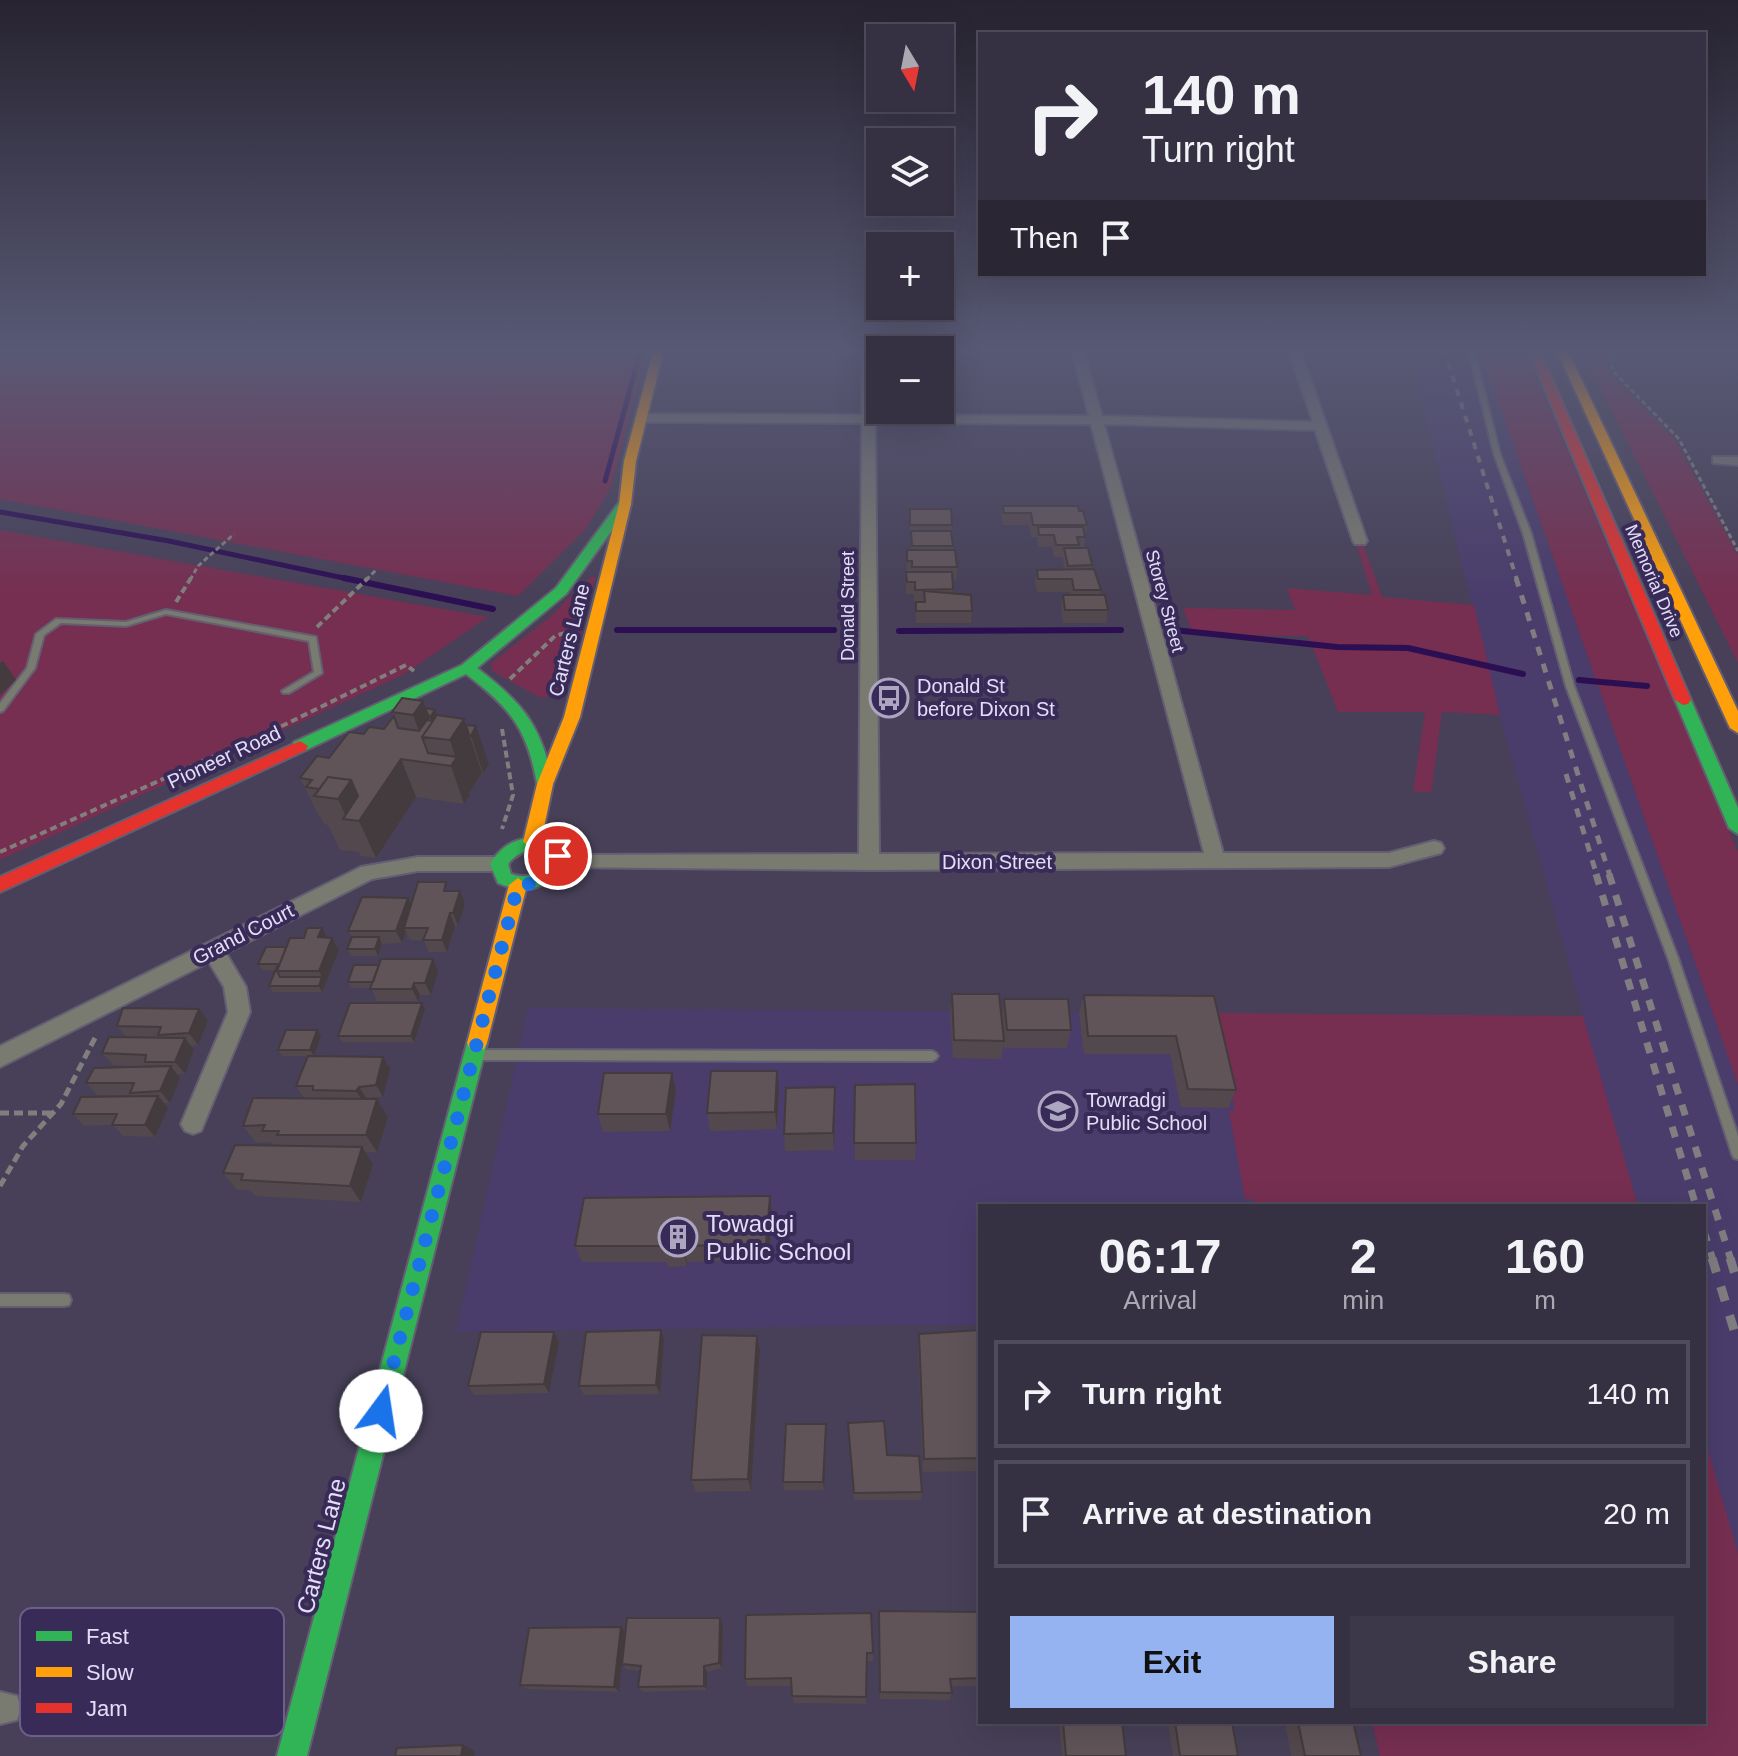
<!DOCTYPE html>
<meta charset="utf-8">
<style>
:root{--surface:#353042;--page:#3d3849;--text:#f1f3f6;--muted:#aaa9b2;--line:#4f4b5b;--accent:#95b2f1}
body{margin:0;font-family:Arial,sans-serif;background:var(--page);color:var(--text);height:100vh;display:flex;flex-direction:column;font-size:30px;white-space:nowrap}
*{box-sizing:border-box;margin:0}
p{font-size:26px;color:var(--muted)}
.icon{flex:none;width:44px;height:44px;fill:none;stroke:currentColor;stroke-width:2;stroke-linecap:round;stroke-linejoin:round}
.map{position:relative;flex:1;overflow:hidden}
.drawer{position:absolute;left:978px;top:1204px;width:728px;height:520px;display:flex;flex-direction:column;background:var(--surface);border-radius:0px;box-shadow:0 8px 32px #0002,0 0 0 2px var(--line)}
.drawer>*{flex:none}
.guide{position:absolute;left:978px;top:32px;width:728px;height:244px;border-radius:0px;box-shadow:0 8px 32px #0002,0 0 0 2px var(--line);background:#353042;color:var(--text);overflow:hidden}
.needle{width:52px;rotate:170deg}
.fabs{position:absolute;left:866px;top:24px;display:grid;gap:16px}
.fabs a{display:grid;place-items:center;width:88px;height:88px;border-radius:0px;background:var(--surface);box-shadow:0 8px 32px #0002,0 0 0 2px var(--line);font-size:40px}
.pin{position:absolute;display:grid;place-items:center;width:68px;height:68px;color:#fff;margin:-34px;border:4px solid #fff;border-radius:50%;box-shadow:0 2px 8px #0007}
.me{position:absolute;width:88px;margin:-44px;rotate:14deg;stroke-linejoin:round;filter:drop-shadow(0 0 6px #0008)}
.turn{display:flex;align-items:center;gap:28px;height:168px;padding:0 32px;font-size:36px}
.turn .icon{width:104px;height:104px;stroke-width:2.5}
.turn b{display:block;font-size:56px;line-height:68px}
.then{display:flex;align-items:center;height:76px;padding:0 32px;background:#0003;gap:16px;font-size:30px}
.eta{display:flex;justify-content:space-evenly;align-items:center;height:136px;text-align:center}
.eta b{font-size:48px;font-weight:800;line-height:56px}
.primary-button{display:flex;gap:16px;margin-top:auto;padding:16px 32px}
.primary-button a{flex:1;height:92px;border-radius:0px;background:var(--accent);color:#111;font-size:32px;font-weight:800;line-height:92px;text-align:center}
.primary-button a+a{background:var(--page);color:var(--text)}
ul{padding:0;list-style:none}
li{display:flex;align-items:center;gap:24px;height:108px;margin:0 16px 12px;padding:0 16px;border:4px solid var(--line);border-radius:0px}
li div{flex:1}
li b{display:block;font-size:30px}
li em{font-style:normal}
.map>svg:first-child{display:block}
</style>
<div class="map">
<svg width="1738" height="1756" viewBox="0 0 1738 1756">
<rect width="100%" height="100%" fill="#474058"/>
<path fill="#4a3d6c" d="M1408 349H1480L1738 1085V1756H1380L1372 1722H1704V1206H980V1324L456 1332 528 1008 1583 1016 1500 715Z"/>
<path fill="#762f51" d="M0 349H647L611 487 586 529 518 596 0 499Z
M1480 349H1524L1738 852V1085Z
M1581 349H1605L1608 372 1674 439 1738 555V663Z
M0 530 488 617 403 675 0 860Z
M1355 541 1363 543 1382 597 1474 605 1500 715 1442 712 1431 793 1413 791 1425 712H1338L1308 636 1193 635 1183 608 1295 610 1287 588 1372 595Z
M596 576 568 686 561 693 541 698 492 671 491 663 550 617 589 578Z
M1215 1013 1583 1016 1638 1206H1255L1253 1199H1245L1229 1111 1235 1110Z
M1704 1436 1738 1554V1756H1380L1372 1722H1704Z"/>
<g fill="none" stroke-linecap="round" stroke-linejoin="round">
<path stroke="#2c0f53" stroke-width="5" d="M605 481 641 349
M0 512 169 541 353 580"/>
<path stroke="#2c0f53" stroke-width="6" d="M344 578 493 609
M617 630H834
M1174 630 1337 647 1408 648 1523 674
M899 631 1121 630
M1579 680 1647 686"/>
<g stroke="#645e73" stroke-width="4">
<path id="lane" d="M1468 349H1474L1500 454 1531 533 1574 686 1678 958 1738 1136V1159L1734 1158 1732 1154 1668 958 1566 686 1523 533 1494 454Z
M166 610 316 637 322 673 289 693H283L282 691 314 672 309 641 166 614 126 626 61 623 44 635 35 668 3 711 0 712V703L27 668 36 634 56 619 126 622Z
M478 1050 932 1051 936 1053 938 1056 936 1059 932 1061 478 1060 474 1058 472 1055 474 1052Z
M0 1294H64L69 1295 71 1300 69 1305 64 1306H0Z"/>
</g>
<g stroke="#645e73" stroke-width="4">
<path id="street" d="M862 349H874L875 415 1089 416 1071 349H1083L1102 416 1313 422 1288 349H1300L1367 541 1365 544H1355L1353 541 1315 430 1104 424 1223 853H1389L1434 841 1441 843 1444 848 1441 853 1389 867 869 870 551 867 548 862 551 857 558 855 859 854 862 423 642 422 636 418 642 414 862 415ZM875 423 1091 424 1204 853 879 854Z
M1713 457H1738V465L1713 463Z
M418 857H499L506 859 509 864 506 869 499 871H418L372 879 226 953 246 987 250 1012 201 1131 193 1134 185 1131 181 1124 228 1012 224 987 209 962 0 1067V1046L361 867Z
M0 1692 17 1696 21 1708 17 1720 0 1724Z"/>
</g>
<g stroke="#645e73" stroke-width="4">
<path id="fast" d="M625 500 631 504 566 594 477 668C523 703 542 726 553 784L551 788 545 790 537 784C527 728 510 708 466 674L306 750H294L292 746 294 742 462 665 556 588 620 501Z
M1683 695 1691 700 1738 808V834L1729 828 1675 700Z
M534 837C551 836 562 846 567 861 551 888 526 896 498 883L490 864C501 846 514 839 534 837ZM538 849 547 855 549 860C539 873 528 880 511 874L508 864C516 854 525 850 538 849Z
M477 1035 484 1037 487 1043 307 1756H277L467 1043 470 1037Z"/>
</g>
<g stroke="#645e73" stroke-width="4">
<path id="slow" d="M654 349H664L636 461 631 504 580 717 553 784 541 842 532 848 523 842 537 784 564 717 619 504 624 461Z
M1556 349H1567L1738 711V733L1730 728Z
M518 878 527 885 487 1043 484 1049 477 1051 470 1049 467 1043 509 885Z"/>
</g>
<g stroke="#645e73" stroke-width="4">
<path id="jam" d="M1528 349H1539L1691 700 1688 704 1683 705 1675 700Z
M300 741 308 746 306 750 0 892V877Z"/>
</g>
<path stroke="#807f7e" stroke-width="3" stroke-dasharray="5 3" stroke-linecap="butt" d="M1609 349 1613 371 1679 439 1738 551
M190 580 198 566 234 534
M366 580 376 570"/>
<path stroke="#807f7e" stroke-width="4" stroke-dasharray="7 4" stroke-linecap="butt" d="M176 602 191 578
M317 627 368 578
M510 679 555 636 571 631
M502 729 513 795 502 829
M0 852 284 725 406 665 414 671"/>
<path stroke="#807f7e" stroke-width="5" stroke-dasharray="9 5" stroke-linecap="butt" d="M0 1113H52
M0 1186 23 1146 61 1104 96 1036"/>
<use href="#lane" fill="#797a70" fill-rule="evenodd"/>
<use href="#street" fill="#797a70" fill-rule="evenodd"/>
<use href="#fast" fill="#30b455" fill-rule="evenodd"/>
<use href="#slow" fill="#ff9f0a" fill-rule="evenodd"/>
<use href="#jam" fill="#e5322d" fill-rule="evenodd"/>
<path stroke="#807e81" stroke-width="4" stroke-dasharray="7 7" stroke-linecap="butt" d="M1444 349 1517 580"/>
<path stroke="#807e81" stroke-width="5" stroke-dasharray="9 9" stroke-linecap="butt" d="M1516 578 1610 876
M1566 774 1597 876"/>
<path stroke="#807e81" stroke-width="7" stroke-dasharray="11 11" stroke-linecap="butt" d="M1596 874 1696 1206
M1609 874 1731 1260
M1704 1231 1713 1260"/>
<path stroke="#807e81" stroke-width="9" stroke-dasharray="15 15" stroke-linecap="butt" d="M1712 1258 1738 1343
M1730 1258 1738 1284"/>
</g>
<path fill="#53484d" d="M940 382 944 394 943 406H940Z
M1003 506 1079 511 1087 525 1084 548 1092 565 1091 569 1101 590 1100 595 1108 610 1106 623H1063L1061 607 1063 595H1070V592H1037L1035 582 1037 570H1064L1063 557H1054L1052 547H1038L1037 537H1031L1029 525H1003L1002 519Z
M910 509 952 525 953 550 957 567 956 580H952L953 593 972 611 971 623H916V602H914V594H906L907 550H911V538H910Z
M423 701 425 708 437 715 466 725 489 764 469 793 470 795 464 804 416 797 376 858 361 856 359 852 340 850 328 825 324 824 320 816H319L300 778 364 734 384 729 394 716 392 712Z
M450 891H460L465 904 458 926H455L447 952H429L424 941 410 940 406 932 402 943 382 944 378 956H351L347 949 352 937 348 931 408 898 411 905Z
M327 938H332L339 950 322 992H273L269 986 275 970H262L258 964 286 947Z
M433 959 438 971 431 995H420L418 1001H377L371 988H351L348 982 379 965Z
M952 994 1002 1017 1004 999 1071 1030 1067 1048H1004V1042L1001 1059 953 1058 950 1012Z
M1084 995 1214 996 1236 1090 1228 1108 1181 1107 1170 1054H1084L1079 1013Z
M199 1009 208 1021 198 1045 191 1046 194 1050 185 1074H177L180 1078 170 1103H164L168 1108 155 1137 123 1136 113 1125 84 1126 73 1114 132 1096 131 1095H97L86 1083 144 1067 113 1065 102 1053 126 1037 117 1026Z
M425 1009 414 1042H342L338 1036Z
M317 1030 321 1036 314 1056 390 1069 383 1097 366 1098 388 1117 377 1152H365L373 1164 361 1202 255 1196 250 1190H237L223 1173 273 1146 271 1142 256 1143 243 1126 304 1098 296 1086 307 1056H282L278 1050Z
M672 1073 676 1090 670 1131 603 1132 598 1114Z
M855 1085 916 1143 915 1160H855Z
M779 1089 777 1129 710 1131 707 1113Z
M835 1105 834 1150 785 1151 784 1134Z
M772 1212 769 1260 687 1262V1266L668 1267 666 1262H582L575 1246Z
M980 1330V1503L978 1471 923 1472 918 1349 919 1334Z
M554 1332 559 1342 549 1393 474 1395 468 1386Z
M664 1340 660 1394 584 1395 579 1386Z
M760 1350 751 1491 696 1492 691 1480Z
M848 1423 887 1455 922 1492 921 1500H854Z
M826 1433 824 1490H784L783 1482Z
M879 1611 980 1612V1686H951L952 1693 950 1700 880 1699Z
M746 1615 873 1653V1661H867L866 1704 794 1703 792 1696V1686H748L745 1679Z
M720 1618 723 1624 722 1668 707 1672V1690L643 1692 638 1687 640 1671 626 1669 622 1664 619 1692 527 1689 520 1685 625 1632Z
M1059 1722H1122L1126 1756H1062Z
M1168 1722H1232L1238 1756H1173Z
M1285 1722H1353L1361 1756H1291Z"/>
<path fill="#433b3e" d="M3 661 16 680 0 695V663Z
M423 701 436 739 422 737 431 763 413 715Z
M435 710 443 732 438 738 430 717Z
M464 719 482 773 469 793 470 795 464 804 451 766 456 759 450 740Z
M476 726 489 764 483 773 471 736Z
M401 759 416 797 376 858 359 821 347 819 338 799 351 780Z
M460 891 465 904 458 926 453 913Z
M408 898 414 910 404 928 406 932 402 943 396 931Z
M450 913 455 926 447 952 442 940Z
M322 928 329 941 318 937Z
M379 937 382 944 378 956 375 949Z
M332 938 339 950 322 992 319 986 322 977 319 971Z
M433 959 438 971 431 995 425 983Z
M414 983 420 995 418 1001 412 989Z
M422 1003 425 1009 414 1042 411 1036Z
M199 1009 208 1021 198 1045 189 1033Z
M317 1030 321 1036 314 1056 310 1050Z
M185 1038 194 1050 185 1074 175 1062Z
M383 1057 390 1069 383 1097 376 1085Z
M171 1066 180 1078 170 1103 160 1091Z
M777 1071 779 1089 777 1129 775 1112Z
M672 1073 676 1090 670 1131 666 1114Z
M359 1087 366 1098 364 1103 356 1091Z
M835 1087V1105L834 1150 833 1133Z
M158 1096 168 1108 155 1137 145 1125Z
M377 1099 388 1117 377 1152 366 1135Z
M362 1147 373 1164 361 1202 350 1186Z
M770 1196 772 1212 769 1260 766 1244Z
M683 1246 687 1262V1266L683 1250Z
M661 1330 664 1340 660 1394 656 1385Z
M554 1332 559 1342 549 1393 544 1384Z
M757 1336 760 1350 751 1491 748 1479Z
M826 1424V1433L824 1490 823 1482Z
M720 1618 723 1624 722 1668 719 1663Z
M621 1627 625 1632 619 1692 614 1687Z
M704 1666 707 1672V1690L704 1686Z
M463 1745 475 1751 474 1756H461Z"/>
<path fill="#605459" stroke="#433b3e" stroke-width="2" d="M940 382H941L944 394H940Z
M1003 506H1078L1079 511H1083L1087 525H1033L1031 513H1004Z
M910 509H951L952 525H910Z
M1038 527H1083L1085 537H1077L1079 545H1056L1054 535H1039Z
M911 531H951L953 546H912Z
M1064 548H1088L1092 565 1068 566Z
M907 550H955L957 567H912V561H907Z
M1094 569 1101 590H1074L1072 579H1038L1037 570Z
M906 572H952L953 589 915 590V582H907Z
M924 591 971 595 972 611H916V602H925Z
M1063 595H1105L1108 610H1065Z
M402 698 423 701 413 715 392 712Z
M425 708 435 710 430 717H429Z
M437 715 464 719 450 740 422 737Z
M394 716 398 728 419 731 427 720 433 721 422 737 428 753 457 757 451 766 401 759 359 821 343 819 358 796 351 780 328 777 316 794 319 789 306 787 312 780 300 778 317 756 329 758 349 732 364 734 369 727 384 729Z
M466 725 476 726 471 736 469 735Z
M328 777 351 780 338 799 314 796Z
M418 882H446L444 891H460L453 913H450L442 940H423L428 928H404Z
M362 897 408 898 396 931H348Z
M307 928H322L318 937 332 938 319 971H277L290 938H304Z
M352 937H379L375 949H347Z
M266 947H286L277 971 280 977H322L319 986H269L278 964H258Z
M381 959H433L425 983H414L412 989H370Z
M354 965H379L373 982H348Z
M952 994H999L1004 1041 954 1040Z
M1084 995 1214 996 1236 1090 1188 1089 1176 1036H1088Z
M1004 999H1068L1071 1030H1007Z
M350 1003H422L411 1036H338Z
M123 1008 199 1009 189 1033 158 1035 161 1027 117 1026Z
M286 1030H317L310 1050H278Z
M109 1037 185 1038 175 1062H145L146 1055 102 1053Z
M308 1056 383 1057 376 1085 359 1087 356 1091 313 1090V1086H296Z
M171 1066 160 1091 130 1093 134 1083H86L94 1068Z
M711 1071H777L775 1112 707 1113Z
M604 1073H672L666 1114H598Z
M915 1084 916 1143H854L855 1085Z
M835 1087 833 1133 784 1134 786 1088Z
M158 1096 145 1125H112L117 1114H73L81 1097Z
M253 1098 377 1099 366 1135H277L279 1131H262L265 1125 243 1126Z
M235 1145 362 1147 350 1186 241 1180 243 1174 223 1173Z
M770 1196 766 1244 683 1246V1250L663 1251V1246H575L584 1198Z
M661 1330 656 1385 579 1386 586 1332Z
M980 1330V1458L924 1459 919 1334Z
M481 1332H554L544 1384 468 1386Z
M702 1335 757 1336 748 1479 691 1480Z
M884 1421 887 1455 919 1456 922 1492 854 1493 848 1423Z
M786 1424H826L823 1482H783Z
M879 1611 980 1612V1678L950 1679 952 1693 880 1692Z
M871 1613 873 1653H867L866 1697 792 1696 791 1678 745 1679 746 1615Z
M627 1618H720L719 1663 704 1666V1686L638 1687 641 1666 622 1664Z
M621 1627 614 1687 520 1685 529 1628Z
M1063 1722H1122L1126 1756H1066Z
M1175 1722H1232L1238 1756H1180Z
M1298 1722H1353L1361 1756H1305Z
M463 1745 461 1756H395L397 1748Z"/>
<linearGradient id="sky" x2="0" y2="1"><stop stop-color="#272330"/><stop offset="0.59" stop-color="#585975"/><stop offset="1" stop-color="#585975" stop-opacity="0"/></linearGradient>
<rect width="1738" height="595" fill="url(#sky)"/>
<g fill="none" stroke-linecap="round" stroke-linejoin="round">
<path stroke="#1a73e8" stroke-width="14" stroke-dasharray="0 25.2" d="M381 1411 518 885C537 885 558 877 558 856"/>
</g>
<defs>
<g id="bus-ring" transform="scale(2)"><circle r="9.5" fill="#382b57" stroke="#aca6c0" stroke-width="1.5"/><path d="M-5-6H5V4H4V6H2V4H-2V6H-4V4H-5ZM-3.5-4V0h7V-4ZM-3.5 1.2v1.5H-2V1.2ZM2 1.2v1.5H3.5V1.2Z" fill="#aca6c0"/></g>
<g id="school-ring" transform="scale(2)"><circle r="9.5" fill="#382b57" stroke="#aca6c0" stroke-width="1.5"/><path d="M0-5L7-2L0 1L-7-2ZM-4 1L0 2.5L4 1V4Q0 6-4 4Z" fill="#aca6c0"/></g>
<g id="building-ring" transform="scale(2)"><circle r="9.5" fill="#382b57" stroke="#aca6c0" stroke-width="1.5"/><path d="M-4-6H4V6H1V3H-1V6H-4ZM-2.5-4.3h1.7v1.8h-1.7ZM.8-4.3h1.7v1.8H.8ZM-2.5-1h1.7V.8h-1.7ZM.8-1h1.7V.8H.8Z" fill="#aca6c0"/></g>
</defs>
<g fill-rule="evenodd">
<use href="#bus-ring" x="889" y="698"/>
<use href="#school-ring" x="1058" y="1111"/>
<use href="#building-ring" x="678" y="1237"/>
</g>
<g text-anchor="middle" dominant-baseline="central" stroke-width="8" stroke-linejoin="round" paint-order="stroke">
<g font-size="18" fill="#e3ddf8" stroke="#382b57">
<text transform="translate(1654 581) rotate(67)">Memorial Drive</text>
<text transform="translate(1165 601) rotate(75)">Storey Street</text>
<text transform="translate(848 606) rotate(-90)">Donald Street</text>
</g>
<g font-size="20" fill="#e3ddf8" stroke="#382b57">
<text transform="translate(569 640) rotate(-76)">Carters Lane</text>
<text transform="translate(224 757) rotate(-25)">Pioneer Road</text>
<text x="997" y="862">Dixon Street</text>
<text transform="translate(243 934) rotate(-27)">Grand Court</text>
</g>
<g font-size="20" fill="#e3ddf8" stroke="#382b57" text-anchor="start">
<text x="917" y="686">Donald St<tspan x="917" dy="23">before Dixon St</tspan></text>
<text x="1086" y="1100">Towradgi<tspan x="1086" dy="23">Public School</tspan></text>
</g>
<g font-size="24" fill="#e3ddf8" stroke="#382b57" text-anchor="start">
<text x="706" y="1223">Towadgi<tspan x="706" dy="28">Public School</tspan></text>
</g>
<g font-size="24" fill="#e3ddf8" stroke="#382b57">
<text transform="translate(321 1546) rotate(-76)">Carters Lane</text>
</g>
</g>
<rect x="20" y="1608" width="264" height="128" rx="12" fill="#382b57" stroke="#6b6087" stroke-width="2"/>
<rect x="36" y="1631" width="36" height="10" fill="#30b455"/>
<rect x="36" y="1667" width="36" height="10" fill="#ff9f0a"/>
<rect x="36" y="1703" width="36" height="10" fill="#e5322d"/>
<g font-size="22" fill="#e3ddf8">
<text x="86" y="1644">Fast</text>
<text x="86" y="1680">Slow</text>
<text x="86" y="1716">Jam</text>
</g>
</svg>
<div class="fabs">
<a><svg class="needle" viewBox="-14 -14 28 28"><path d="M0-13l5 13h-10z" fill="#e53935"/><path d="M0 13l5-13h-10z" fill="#aaa9b2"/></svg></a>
<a><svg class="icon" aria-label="layers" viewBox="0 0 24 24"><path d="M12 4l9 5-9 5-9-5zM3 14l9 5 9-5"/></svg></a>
<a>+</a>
<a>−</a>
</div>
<div class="pin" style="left:558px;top:856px;background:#d93025"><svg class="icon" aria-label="arrive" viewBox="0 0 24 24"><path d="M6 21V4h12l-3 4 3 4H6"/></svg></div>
<svg class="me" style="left:381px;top:1411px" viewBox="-20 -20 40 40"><circle r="19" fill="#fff"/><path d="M0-13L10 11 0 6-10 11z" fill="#1a73e8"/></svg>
<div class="guide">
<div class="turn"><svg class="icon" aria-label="right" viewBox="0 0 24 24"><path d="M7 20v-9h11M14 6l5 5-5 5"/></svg><div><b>140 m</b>Turn right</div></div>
<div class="then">Then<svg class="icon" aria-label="arrive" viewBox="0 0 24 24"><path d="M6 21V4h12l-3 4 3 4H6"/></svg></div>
</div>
<section class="drawer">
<div class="eta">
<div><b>06:17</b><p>Arrival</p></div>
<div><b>2</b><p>min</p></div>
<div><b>160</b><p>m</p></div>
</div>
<ul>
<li><svg class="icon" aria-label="right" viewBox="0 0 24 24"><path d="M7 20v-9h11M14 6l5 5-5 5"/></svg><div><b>Turn right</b></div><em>140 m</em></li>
<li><svg class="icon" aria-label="arrive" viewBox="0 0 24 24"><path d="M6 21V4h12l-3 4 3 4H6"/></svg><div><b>Arrive at destination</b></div><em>20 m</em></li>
</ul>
<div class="primary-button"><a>Exit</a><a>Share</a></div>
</section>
</div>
